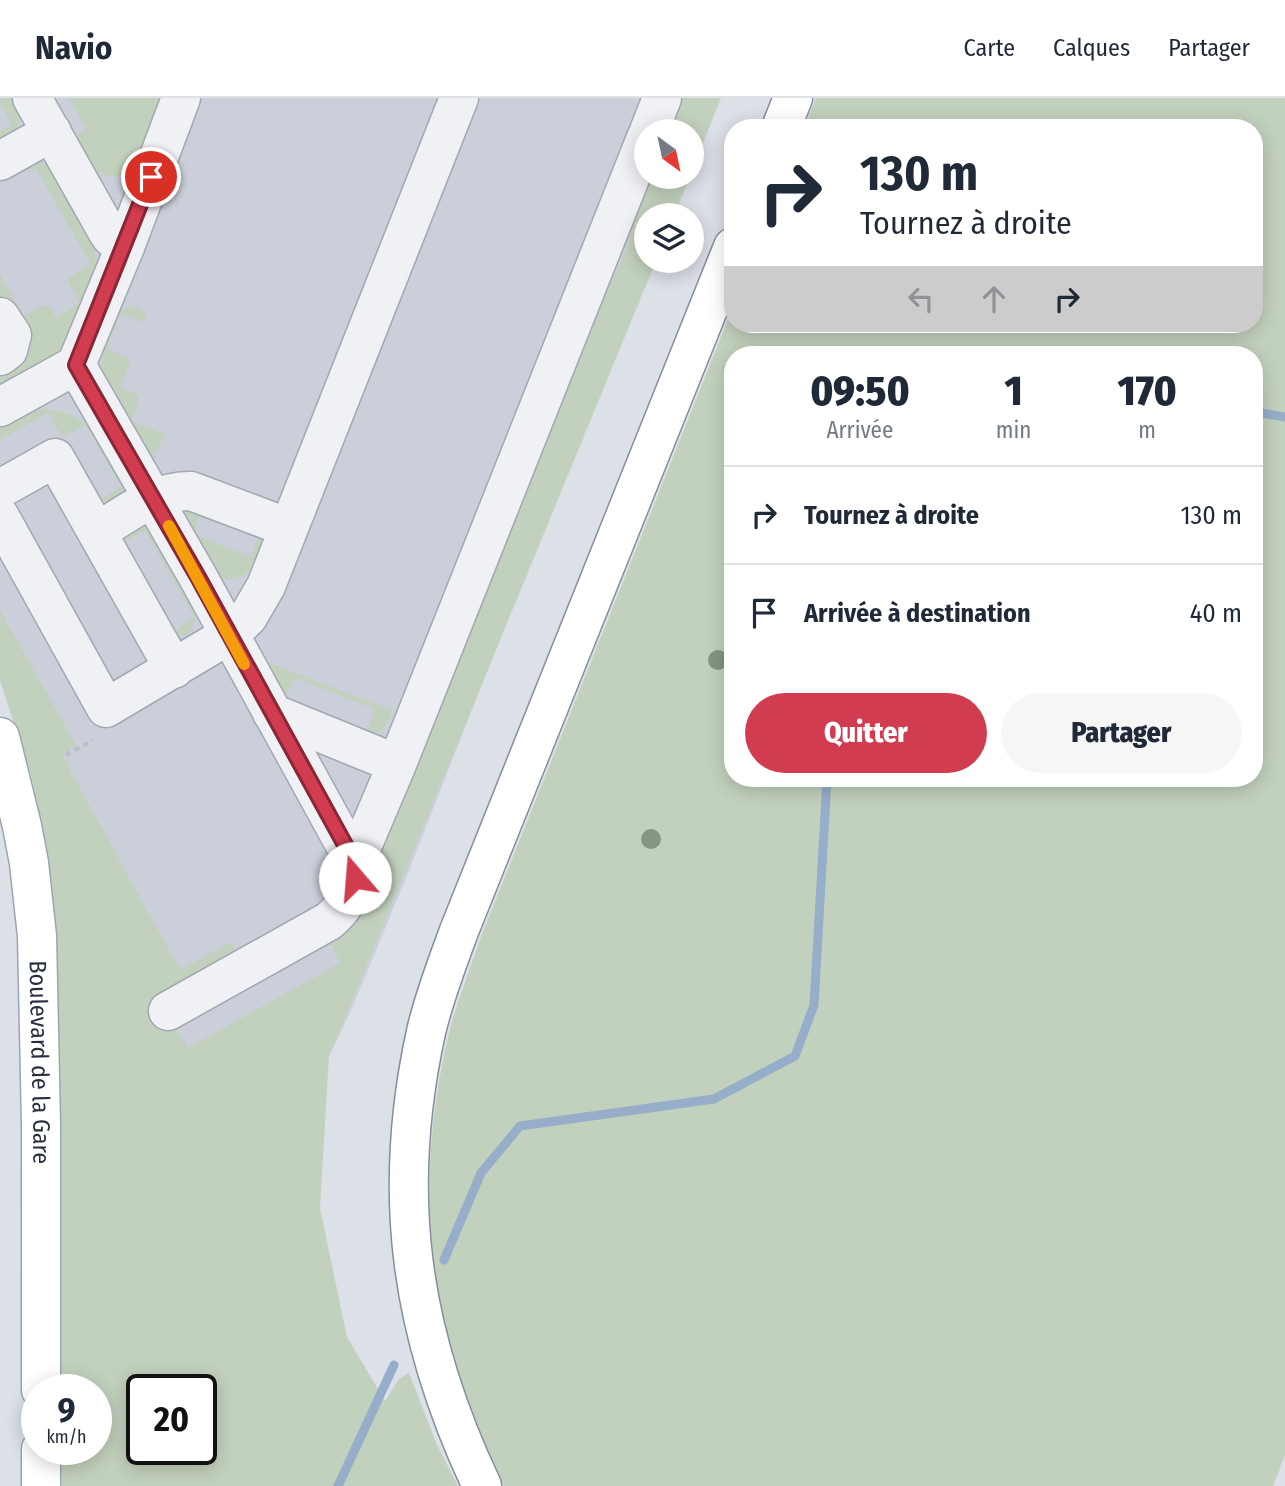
<!DOCTYPE html>
<html lang="fr">
<meta charset="utf-8">
<style>
:root{--surface:#fff;--page:#f6f6f7;--text:#1f2937;--muted:#747a83;--line:#e0e1e3;--accent:#d23c51}
body{margin:0;font-family:"Fira Sans Condensed",sans-serif;background:var(--page);color:var(--text);height:100vh;display:flex;flex-direction:column;font-size:26px;white-space:nowrap}
*{box-sizing:border-box;margin:0}
p{font-size:23px;color:var(--muted)}
.icon{flex:none;width:38px;height:38px;fill:none;stroke:currentColor;stroke-width:2;stroke-linecap:round;stroke-linejoin:round}
.map{position:relative;flex:1;overflow:hidden}
.drawer{position:absolute;left:724px;top:248px;width:539px;height:441px;display:flex;flex-direction:column;background:var(--surface);border-radius:28px;box-shadow:0 4px 18px #0003}
.drawer>*{flex:none}
.banner{position:absolute;left:724px;top:21px;width:539px;height:214px;border-radius:28px;box-shadow:0 4px 18px #0003;background:#fff;color:var(--text);overflow:hidden}
.needle{width:46px;rotate:147deg}
.fabs{position:absolute;left:634px;top:21px;display:grid;gap:14px}
.fabs a{display:grid;place-items:center;width:70px;height:70px;border-radius:50%;background:var(--surface);box-shadow:0 4px 18px #0003;font-size:35px}
.speed{position:absolute;left:21px;top:1276px;display:flex;gap:14px;font-size:35px;font-weight:700;text-align:center}
.speed>*{display:grid;place-content:center;width:91px;height:91px;border-radius:50%;background:var(--surface);box-shadow:0 4px 18px #0003;line-height:1}
.speed small{font-size:18px;font-weight:400}
.speed .limit{border:4px solid #111;border-radius:10px;background:#fff;color:#111}
.pin{position:absolute;display:grid;place-items:center;width:60px;height:60px;color:#fff;margin:-30px;border:4px solid #fff;border-radius:50%;box-shadow:0 2px 7px #0007}
.me{position:absolute;width:77px;margin:-38px;rotate:342deg;stroke-linejoin:round;filter:drop-shadow(0 0 5px #0008)}
.turn{display:flex;align-items:center;gap:24px;height:147px;padding:0 21px;font-size:32px}
.turn .icon{width:91px;height:91px;stroke-width:2.5}
.turn b{display:block;font-size:49px;line-height:60px}
.lanes{display:flex;align-items:center;height:66px;padding:0 21px;background:#0003;justify-content:center;gap:35px;direction:ltr}
.lanes .off{opacity:.35}
.eta{display:flex;justify-content:space-evenly;align-items:center;height:119px;text-align:center}
.eta b{font-size:42px;font-weight:800;line-height:49px}
.action{display:flex;gap:14px;margin-top:auto;padding:14px 21px}
.action a{flex:1;height:80px;border-radius:42px;background:var(--accent);color:#fff;font-size:28px;font-weight:800;line-height:80px;text-align:center}
.action a+a{background:var(--page);color:var(--text)}
ul{padding:0;list-style:none}
li{display:flex;align-items:center;gap:21px;height:98px;padding:0 21px;border-top:2px solid var(--line)}
li div{flex:1}
li b{display:block;font-size:26px}
li em{font-style:normal}
header{display:flex;align-items:center;gap:42px;box-sizing:border-box;height:98px;padding:0 35px;background:var(--surface);border-bottom:2px solid var(--line)}
header strong{font-size:33px}
nav{display:flex;gap:38px;margin-inline-start:auto;font-size:24px}
.map>svg:first-child{display:block}
</style>
<header>
<strong>Navio</strong>
<nav><a>Carte</a><a>Calques</a><a>Partager</a></nav>
</header>
<div class="map">
<svg width="1285" height="1388" viewBox="0 0 1285 1388">
<rect width="100%" height="100%" fill="#dce0e7"/>
<path fill="#cacfd9" d="M0 0H711L691 33H646L647 163 410 770 353 908 329 958 135 1015 57 888 52 798 45 744 31 676 0 582Z"/>
<path fill="#c2d1bd" fill-rule="evenodd" d="M0 0H11L21 21 17 31 0 41V33L12 27 0 6Z
M69 0H167L136 71 123 78H108L93 71 73 39 86 31Z
M675 0H721L691 75V33H662Z
M816 0H1285V1357L1273 1388H504C487 1361 477 1329 466 1300 422 1178 419 1052 451 927 459 898 471 869 480 841L733 209V226H1255V30H804ZM733 257H1255V681H733Z
M36 62 48 67 89 141 94 151 96 175 66 246 59 254 0 287V176L24 218 44 207 49 208 56 219 80 205 68 184 69 179 91 167 35 69 23 75 19 73Z
M646 79H690L674 117H646V163H656L329 958 320 1110 347 1239 385 1303 399 1281 409 1275 437 1347 458 1388H62L61 1351H96V1292L60 1291 55 1023 57 888 52 798 45 744 31 676 0 582V512L76 647 62 656 71 674 180 872 231 844 239 858 149 908 163 933 175 928 188 950 340 865 328 841 595 204C608 186 622 168 628 147 635 124 633 100 646 79ZM142 1292H201V1351H142Z
M133 208 142 211 146 218 145 222 143 224 120 216 107 251 128 260 130 264 120 289 137 296 139 300 131 323 165 336 154 360 149 359 103 280C98 252 107 239 118 214Z
M45 311C99 317 104 348 127 390L126 394 108 407 104 406 103 400 121 389 86 327 65 337 60 336 48 315 0 342V328L31 313Z
M191 409H198L201 413 193 436 251 459 258 439H263L264 442C260 450 257 460 253 468 249 474 241 479 235 481 208 486 195 444 184 426 183 418 184 414 191 409Z
M144 427 153 430 195 507 194 528 185 538H176L173 534 194 519 145 433 127 442 122 438Z
M267 564 393 613C388 624 384 636 370 634L368 631 375 611 294 580 287 597 283 600 265 572Z"/>
<g fill="none" stroke-linecap="round" stroke-linejoin="round">
<path stroke="#96aec9" stroke-width="9" d="M1255 314 1285 319
M444 1162 481 1075 520 1028 714 1001 795 958 814 907 827 681
M338 1388 394 1267"/>
<g stroke="#a2a7b1" stroke-width="41">
<path id="minor" d="M32 0 107 133 111 139 125 149
M649 33 662 0
M0 63 52 34
M0 219 12 237 8 252 0 258
M76 267 198 479 355 765
M0 309 76 267 125 149 181 0
M0 391 55 360 174 571
M0 419 106 610 229 537 248 519 266 488 459 0
M97 434C126 416 156 392 191 393L289 430
M272 615 397 666
M168 913 329 823C347 808 356 788 355 765L397 666 646 40"/>
</g>
<g stroke="#9ba5b3" stroke-width="41">
<g id="major">
<path id="s1" d="M0 639 22 728 29 765 37 838 41 1026V1292"/>
<path d="M41 1388V1351"/>
</g>
</g>
<g stroke="#838e9e" stroke-width="41">
<path id="highway" d="M781 30 793 0
M482 1388C411 1238 390 1098 426 934 434 899 447 866 459 833L733 149"/>
</g>
<path stroke="#bbbec5" stroke-width="4.5" stroke-dasharray="5 5" stroke-linecap="butt" d="M66 657 93 642"/>
<use href="#minor" stroke="#eff1f5" stroke-width="38"/>
<use href="#major" stroke="#fff" stroke-width="38"/>
<use href="#highway" stroke="#fff" stroke-width="38"/>
</g>
<g fill="#839684">
<circle cx="718" cy="562" r="10"/>
<circle cx="651" cy="741" r="10"/>
</g>
<g fill="none" stroke-linecap="round" stroke-linejoin="round">
<g stroke="#882735" stroke-width="18">
<path id="route" d="M151 79 76 267 198 479 355 765V780"/>
</g>
<use href="#route" stroke="#d23c51" stroke-width="12"/>
<path stroke="#f59e0b" stroke-width="12" d="M169 428 244 566"/>
</g>
<g text-anchor="middle" dominant-baseline="central" stroke-width="6" stroke-linejoin="round" paint-order="stroke">
<g font-size="24" fill="#262e3e" stroke="#eceff5">
<text stroke="none"><textPath href="#s1" startOffset="329">Boulevard de la Gare</textPath></text>
</g>
</g>
</svg>
<div class="fabs">
<a><svg class="needle" viewBox="-14 -14 28 28"><path d="M0-13l5 13h-10z" fill="#e53935"/><path d="M0 13l5-13h-10z" fill="#747a83"/></svg></a>
<a><svg class="icon" aria-label="layers" viewBox="0 0 24 24"><path d="M12 4l9 5-9 5-9-5zM3 14l9 5 9-5"/></svg></a>
</div>
<div class="speed"><div>9<small>km/h</small></div><div class="limit">20</div></div>
<div class="pin" style="left:151px;top:79px;background:#d93025"><svg class="icon" aria-label="arrive" viewBox="0 0 24 24"><path d="M6 21V4h12l-3 4 3 4H6"/></svg></div>
<svg class="me" style="left:355px;top:780px" viewBox="-20 -20 40 40"><circle r="19" fill="#fff"/><path d="M0-13L10 11 0 6-10 11z" fill="#d23c51"/></svg>
<div class="banner">
<div class="turn"><svg class="icon" aria-label="right" viewBox="0 0 24 24"><path d="M7 20v-9h11M14 6l5 5-5 5"/></svg><div><b>130 m</b>Tournez à droite</div></div>
<div class="lanes"><svg class="icon off" aria-label="left" viewBox="0 0 24 24"><path d="M17 20v-9H6M10 6l-5 5 5 5"/></svg><svg class="icon off" aria-label="ahead" viewBox="0 0 24 24"><path d="M12 20V5M6 11l6-6 6 6"/></svg><svg class="icon" aria-label="right" viewBox="0 0 24 24"><path d="M7 20v-9h11M14 6l5 5-5 5"/></svg></div>
</div>
<section class="drawer">
<div class="eta">
<div><b>09:50</b><p>Arrivée</p></div>
<div><b>1</b><p>min</p></div>
<div><b>170</b><p>m</p></div>
</div>
<ul>
<li><svg class="icon" aria-label="right" viewBox="0 0 24 24"><path d="M7 20v-9h11M14 6l5 5-5 5"/></svg><div><b>Tournez à droite</b></div><em>130 m</em></li>
<li><svg class="icon" aria-label="arrive" viewBox="0 0 24 24"><path d="M6 21V4h12l-3 4 3 4H6"/></svg><div><b>Arrivée à destination</b></div><em>40 m</em></li>
</ul>
<div class="action"><a>Quitter</a><a>Partager</a></div>
</section>
</div>
